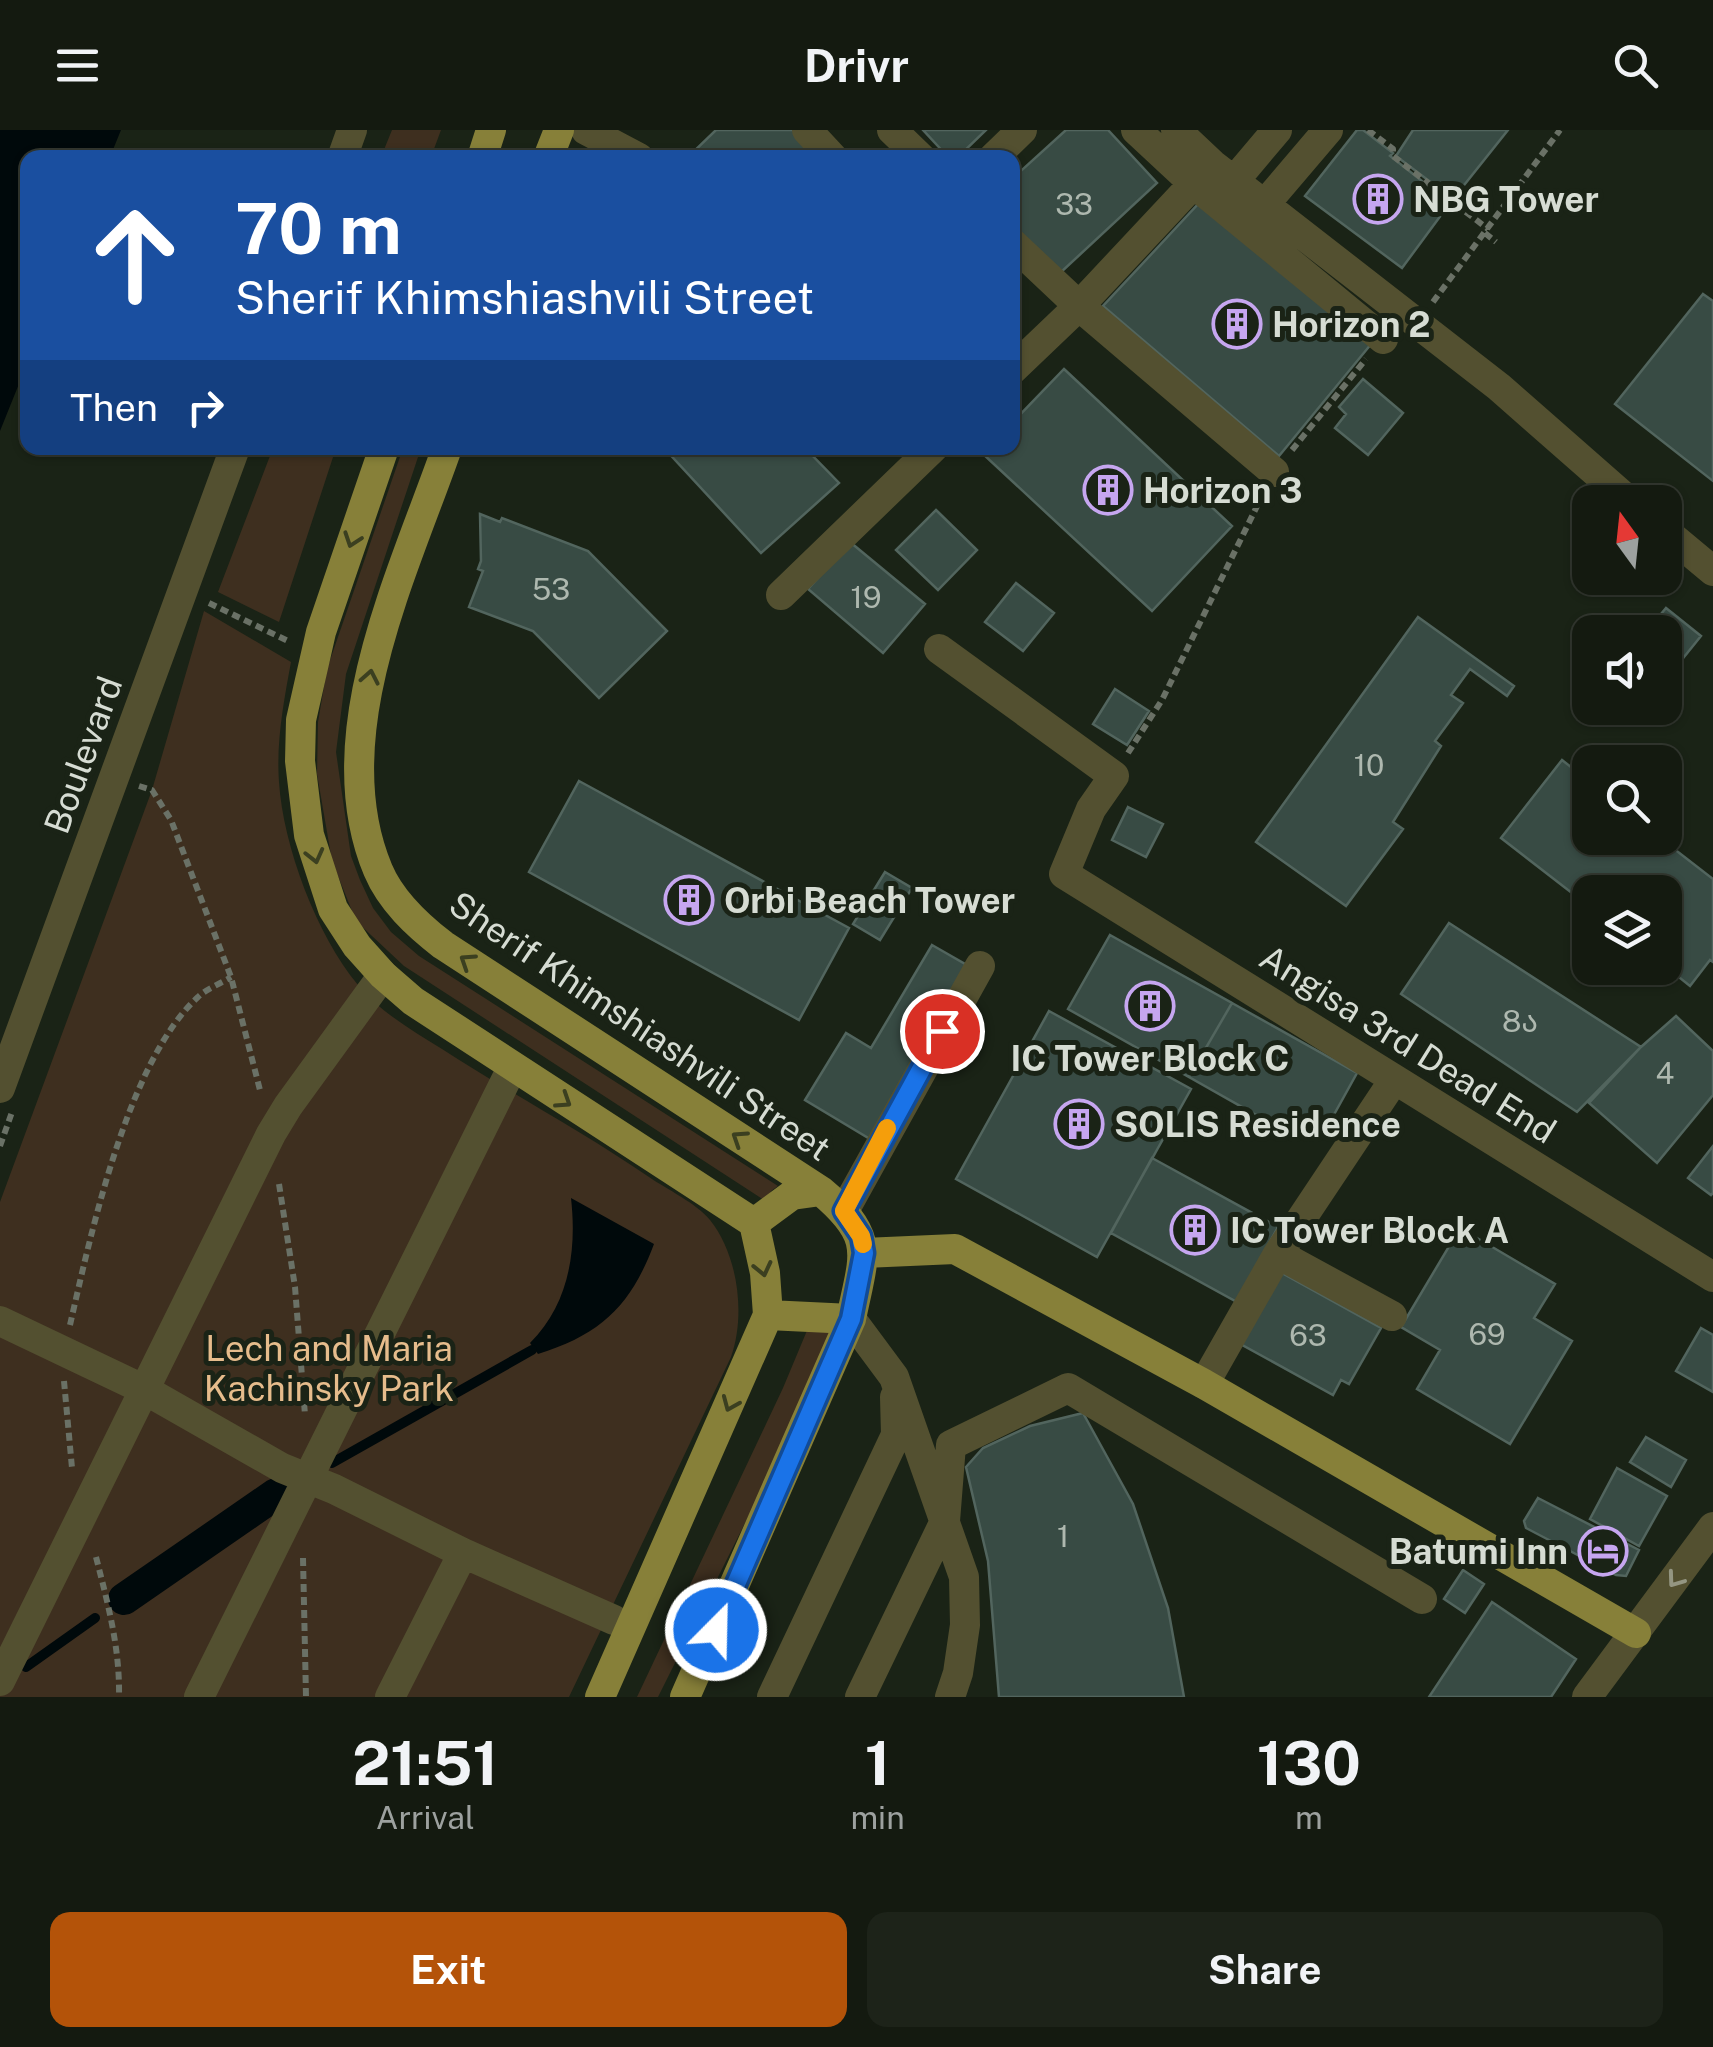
<!DOCTYPE html>
<meta charset="utf-8">
<style>
:root{--surface:#141a10;--page:#1d2319;--text:#f1f3f6;--muted:#9da19f;--line:#333830;--accent:#b45309}
body{margin:0;font-family:"Public Sans","Noto Sans Georgian",sans-serif;background:var(--page);color:var(--text);height:100vh;display:flex;flex-direction:column;font-size:38px;white-space:nowrap}
*{box-sizing:border-box;margin:0}
p{font-size:32px;color:var(--muted)}
.icon{flex:none;width:55px;height:55px;fill:none;stroke:currentColor;stroke-width:2;stroke-linecap:round;stroke-linejoin:round}
.map{position:relative;height:1567px;overflow:hidden}
.drawer{display:flex;flex-direction:column;background:var(--surface);flex:1}
.drawer>*{flex:none}
.banner{position:absolute;left:20px;top:20px;width:1000px;height:305px;border-radius:20px;box-shadow:0 2px 8px #0004,0 0 0 2px var(--line);background:#1a4fa0;color:#fff;overflow:hidden}
.needle{width:65px;rotate:345deg}
.buttons{position:absolute;left:1572px;top:355px;display:grid;gap:20px}
.buttons a{display:grid;place-items:center;width:110px;height:110px;border-radius:20px;background:var(--surface);box-shadow:0 2px 8px #0004,0 0 0 2px var(--line);font-size:50px}
.pin{position:absolute;display:grid;place-items:center;width:85px;height:85px;color:#fff;margin:-42px;border:5px solid #fff;border-radius:50%;box-shadow:0 2px 10px #0007}
.me{position:absolute;width:110px;margin:-55px;rotate:23deg;stroke-linejoin:round;filter:drop-shadow(0 0 8px #0008)}
.turn{display:flex;align-items:center;gap:35px;height:210px;padding:0 50px;font-size:45px}
.turn .icon{width:130px;height:130px;stroke-width:2.5}
.turn b{display:block;font-size:70px;line-height:85px}
.then{display:flex;align-items:center;height:95px;padding:0 50px;background:#0003;gap:20px;font-size:38px}
.eta{display:flex;justify-content:space-evenly;align-items:center;height:170px;text-align:center}
.eta b{font-size:60px;font-weight:700;line-height:70px}
.primary-button{display:flex;gap:20px;margin-top:auto;padding:20px 50px}
.primary-button a{flex:1;height:115px;border-radius:20px;background:var(--accent);color:#fff;font-size:40px;font-weight:700;line-height:115px;text-align:center}
.primary-button a+a{background:var(--page);color:var(--text)}
header{display:flex;justify-content:space-between;align-items:center;height:130px;padding:0 50px;background:var(--surface);font-size:45px;font-weight:700}
.map>svg:first-child{display:block}
</style>
<header><svg class="icon" aria-label="menu" viewBox="0 0 24 24"><path d="M4 6h16M4 12h16M4 18h16"/></svg>Drivr<svg class="icon" aria-label="search" viewBox="0 0 24 24"><circle cx="10" cy="10" r="6"/><path d="M15 15l6 6"/></svg></header>
<div class="map">
<svg width="1713" height="1567" viewBox="0 0 1713 1567">
<rect width="100%" height="100%" fill="#1a2316"/>
<path fill="#3e2f1f" d="M392 0H441L431 27H381Z
M273 318H336L279 492 218 462Z
M403 318H421L346 544 336 622 351 726 360 750 373 778 391 802 419 826 778 1056 771 1061 767 1072 404 836 356 791 332 731 317 644 318 592 327 539Z
M204 481 291 532C284 570 276 612 279 652 283 716 317 806 358 855 380 882 413 901 442 919 510 963 582 1001 649 1047 668 1060 696 1073 710 1090 738 1125 746 1185 731 1227L569 1567H0V1072L152 660Z
M811 1191 842 1199 658 1567H637L783 1258Z"/>
<path fill="#00090b" d="M0 0H121L110 27 28 28 27 234 0 301Z
M571 1068 654 1114C631 1175 602 1204 538 1224L530 1213C569 1174 577 1121 571 1068Z"/>
<g fill="none" stroke-linecap="round" stroke-linejoin="round">
<path stroke="#00090b" stroke-width="10" d="M332 1333 532 1220
M26 1537 95 1488"/>
<path stroke="#00090b" stroke-width="32" d="M124 1469 276 1364"/>
</g>
<path fill="#384b44" stroke="#52655e" stroke-width="2.5" d="M716 0H797L823 28H687Z
M923 0H986L957 28H949Z
M1066 0H1108L1157 53 1059 144 1012 94V49Z
M1357 0H1363L1393 23 1390 26 1450 73 1402 138 1305 66Z
M1413 0H1508L1453 69 1396 26Z
M1200 72 1372 213 1279 326 1103 176Z
M1703 164 1713 171V351L1615 274Z
M1064 239 1232 396 1152 481 983 324 989 318H1012V293Z
M1363 249 1403 283 1368 325 1335 298 1346 284 1339 277Z
M664 318H805L839 353 761 423Z
M936 380 977 420 938 460 896 420Z
M480 384 500 392 502 388 588 421 667 501 599 568 533 501 469 477 483 441 478 439 481 431Z
M850 412 925 474 883 523 808 459Z
M1016 453 1054 483 1023 521 985 492Z
M1666 478 1701 506 1680 532 1665 520V502H1646Z
M1418 487 1514 556 1507 566 1470 539 1451 565 1463 573 1435 611 1441 616 1393 692 1403 699 1346 776 1256 712Z
M1115 559 1149 581 1127 615 1093 594Z
M1562 630 1590 652V708H1660L1713 749V832L1710 830 1690 856 1665 836V762H1590V777L1501 708Z
M579 651 849 798 799 890 529 742Z
M1128 677 1163 694 1146 727 1112 710Z
M885 742 912 758 880 810 853 794Z
M1449 793 1641 917 1577 982 1401 864Z
M1110 805 1232 873 1189 947 1068 879Z
M932 815 972 838 870 1009 805 970 846 903 871 918Z
M1232 873 1357 943 1321 1008 1294 992 1288 1003 1189 947Z
M1049 881 1191 959 1097 1127 956 1049Z
M1676 886 1713 921V965L1657 1033 1589 973 1641 917Z
M1713 1016V1063L1711 1065 1688 1048Z
M1152 1028 1278 1097 1237 1172 1111 1103Z
M1460 1098 1555 1154 1534 1188 1572 1211 1510 1314 1417 1259 1440 1220 1401 1197Z
M1280 1142 1381 1198 1349 1254 1341 1250 1333 1265 1235 1211Z
M1701 1198 1713 1205V1262L1676 1241Z
M1083 1283 1133 1374 1168 1478 1184 1567H999L988 1431 966 1337 983 1318 1030 1296Z
M1083 1283 1133 1374 1168 1478 1184 1567H999L988 1431 966 1337 983 1318 1030 1296Z
M1646 1307 1686 1330 1671 1357 1630 1332Z
M1617 1338 1667 1366 1639 1416 1590 1389Z
M1538 1368 1639 1420 1626 1446 1616 1445 1526 1398 1524 1391Z
M1463 1440 1484 1454 1465 1483 1444 1469Z
M1492 1472 1576 1529 1551 1567H1429Z"/>
<g fill="none" stroke-linecap="round" stroke-linejoin="round">
<path stroke="#6a7166" stroke-width="6" stroke-dasharray="8 5" stroke-linecap="butt" d="M1368 0 1393 19V26L1488 99
M1485 103 1496 112
M1433 172 1560 0
M1292 320 1366 229
M209 473 288 511
M1128 623 1162 570 1261 368
M139 656 152 660 171 690 231 847 261 964
M0 1016 12 982
M279 1054 295 1157 305 1285
M70 1195C91 1103 128 931 198 867 206 859 220 854 231 847
M64 1251 72 1338
M96 1427C108 1474 120 1518 119 1567
M303 1428 306 1567"/>
<path stroke="#535030" stroke-width="30" d="M586 0 639 28
M807 0 833 28
M892 0 921 28
M1136 0 1194 54 1383 209
M1176 0 1212 34
M342 28 352 0
M993 28 1022 0
M1234 51 1277 0
M1265 74 1328 0
M1012 113 1079 176 1274 342
M1012 240 1079 176 1212 34 1499 257 1630 372
M1665 401 1713 441
M781 465 933 318
M939 519 1114 646 1091 679 1064 744 1713 1147
M0 958 235 318
M844 1081 980 836
M1278 1124 1392 1186
M851 1189 894 1247 964 1447 965 1495 958 1543 950 1567
M0 1191 145 1260 282 1338 334 1359 463 1423 614 1490
M1204 1254 1278 1124 1394 950
M0 1551 271 1004 288 976 383 845
M199 1567 512 938
M390 1567 463 1423
M772 1567 896 1305 895 1267
M860 1567 945 1391 951 1315 1068 1258 1422 1469
M1587 1567 1713 1397"/>
<path stroke="#878039" stroke-width="30" d="M482 28 491 0
M548 28 559 0
M384 318 321 502 301 590 300 631 309 705 333 779 357 816 383 845 413 871 754 1093 765 1143 768 1185 600 1567
M447 318C403 444 322 607 378 740 391 771 417 795 443 815L821 1061C877 1108 864 1124 851 1189L685 1567
M754 1093 792 1065 821 1061
M864 1123 955 1119 1204 1254 1636 1503
M768 1185 851 1189"/>
</g>
<defs><path id="oneway-chevron" d="M-2-3.5L2.5 0L-2 3.5" fill="none" stroke-width="1.6" stroke-linecap="round" stroke-linejoin="round" transform="scale(2.5)"/></defs>
<g stroke="#3b3f20">
<use href="#oneway-chevron" transform="translate(352 410) rotate(109)"/>
<use href="#oneway-chevron" transform="translate(370 547) rotate(-79)"/>
<use href="#oneway-chevron" transform="translate(315 726) rotate(76)"/>
<use href="#oneway-chevron" transform="translate(467 831) rotate(-147)"/>
<use href="#oneway-chevron" transform="translate(564 971) rotate(33)"/>
<use href="#oneway-chevron" transform="translate(739 1008) rotate(-147)"/>
<use href="#oneway-chevron" transform="translate(763 1139) rotate(77)"/>
<use href="#oneway-chevron" transform="translate(730 1274) rotate(113)"/>
</g>
<use stroke="#949682" href="#oneway-chevron" transform="translate(1675 1450) rotate(126)"/>
<g fill="none" stroke-linecap="round" stroke-linejoin="round">
<g stroke="#114b97" stroke-width="25">
<path id="route" d="M716 1500 851 1189 864 1123 861 1106 844 1081 942 901"/>
</g>
<use href="#route" stroke="#1a73e8" stroke-width="18"/>
<path stroke="#f59e0b" stroke-width="18" d="M863 1114 861 1106 844 1081 887 998"/>
</g>
<defs>
<g id="building-ring" transform="scale(2.5)"><circle r="9.5" fill="#1a2316" stroke="#c6a6f0" stroke-width="1.5"/><path d="M-4-6H4V6H1V3H-1V6H-4ZM-2.5-4.3h1.7v1.8h-1.7ZM.8-4.3h1.7v1.8H.8ZM-2.5-1h1.7V.8h-1.7ZM.8-1h1.7V.8H.8Z" fill="#c6a6f0"/></g>
<g id="hotel-ring" transform="scale(2.5)"><circle r="9.5" fill="#1a2316" stroke="#c6a6f0" stroke-width="1.5"/><path d="M-6-4.5h1.5V1H6V5H4.5V3h-9V5H-6ZM-4 0a1.8 1.8 0 1 1 3.6 0ZM.5 0V-2.5h3Q6-2.5 6 0Z" fill="#c6a6f0"/></g>
</defs>
<g fill-rule="evenodd">
<use href="#building-ring" x="1378" y="69"/>
<use href="#building-ring" x="1237" y="194"/>
<use href="#building-ring" x="1108" y="360"/>
<use href="#building-ring" x="689" y="770"/>
<use href="#building-ring" x="1150" y="876"/>
<use href="#building-ring" x="1079" y="994"/>
<use href="#building-ring" x="1195" y="1100"/>
<use href="#hotel-ring" x="1603" y="1421"/>
</g>
<g text-anchor="middle" dominant-baseline="central" stroke-width="10" stroke-linejoin="round" paint-order="stroke">
<g font-size="30" fill="#aeb8af">
<text x="1074" y="74">33</text>
<text x="551" y="459">53</text>
<text x="866" y="467">19</text>
<text x="1369" y="635">10</text>
<text x="1520" y="891">8ა</text>
<text x="1665" y="943">4</text>
<text x="1487" y="1204">69</text>
<text x="1308" y="1205">63</text>
<text x="1063" y="1406">1</text>
</g>
<g font-size="35" font-weight="bold" fill="#d6dcd3" stroke="#1a2316" text-anchor="start">
<text x="1413" y="69">NBG Tower</text>
<text x="1272" y="194">Horizon 2</text>
<text x="1143" y="360">Horizon 3</text>
<text x="724" y="770">Orbi Beach Tower</text>
<text x="1150" y="928" text-anchor="middle">IC Tower Block C</text>
<text x="1114" y="994">SOLIS Residence</text>
<text x="1230" y="1100">IC Tower Block A</text>
<text x="1568" y="1421" text-anchor="end">Batumi Inn</text>
</g>
<g font-size="35" fill="#d6dcd3" stroke="#1a2316">
<text transform="translate(83 625) rotate(-70)">Boulevard</text>
<text transform="translate(640 896) rotate(34)">Sherif Khimshiashvili Street</text>
<text transform="translate(1408 914) rotate(32)">Angisa 3rd Dead End</text>
</g>
<g font-size="35" fill="#e6bc8c" stroke="#1a2316">
<text x="329" y="1218">Lech and Maria<tspan x="329" dy="40">Kachinsky Park</tspan></text>
</g>
</g>
</svg>
<div class="buttons">
<a><svg class="needle" viewBox="-14 -14 28 28"><path d="M0-13l5 13h-10z" fill="#e53935"/><path d="M0 13l5-13h-10z" fill="#9da19f"/></svg></a>
<a><svg class="icon" aria-label="sound" viewBox="0 0 24 24"><path d="M4 9h4l5-4v14l-5-4H4zM17 9q2 3 0 6"/></svg></a>
<a><svg class="icon" aria-label="search" viewBox="0 0 24 24"><circle cx="10" cy="10" r="6"/><path d="M15 15l6 6"/></svg></a>
<a><svg class="icon" aria-label="layers" viewBox="0 0 24 24"><path d="M12 4l9 5-9 5-9-5zM3 14l9 5 9-5"/></svg></a>
</div>
<div class="pin" style="left:942px;top:901px;background:#d93025"><svg class="icon" aria-label="arrive" viewBox="0 0 24 24"><path d="M6 21V4h12l-3 4 3 4H6"/></svg></div>
<svg class="me" style="left:716px;top:1500px" viewBox="-20 -20 40 40"><circle r="17" fill="#1a73e8" stroke="#fff" stroke-width="3"/><path d="M0-11L8 9 0 5-8 9z" fill="#fff"/></svg>
<div class="banner">
<div class="turn"><svg class="icon" aria-label="ahead" viewBox="0 0 24 24"><path d="M12 20V5M6 11l6-6 6 6"/></svg><div><b>70 m</b>Sherif Khimshiashvili Street</div></div>
<div class="then">Then<svg class="icon" aria-label="right" viewBox="0 0 24 24"><path d="M7 20v-9h11M14 6l5 5-5 5"/></svg></div>
</div>
</div>
<section class="drawer">
<div class="eta">
<div><b>21:51</b><p>Arrival</p></div>
<div><b>1</b><p>min</p></div>
<div><b>130</b><p>m</p></div>
</div>
<div class="primary-button"><a>Exit</a><a>Share</a></div>
</section>
